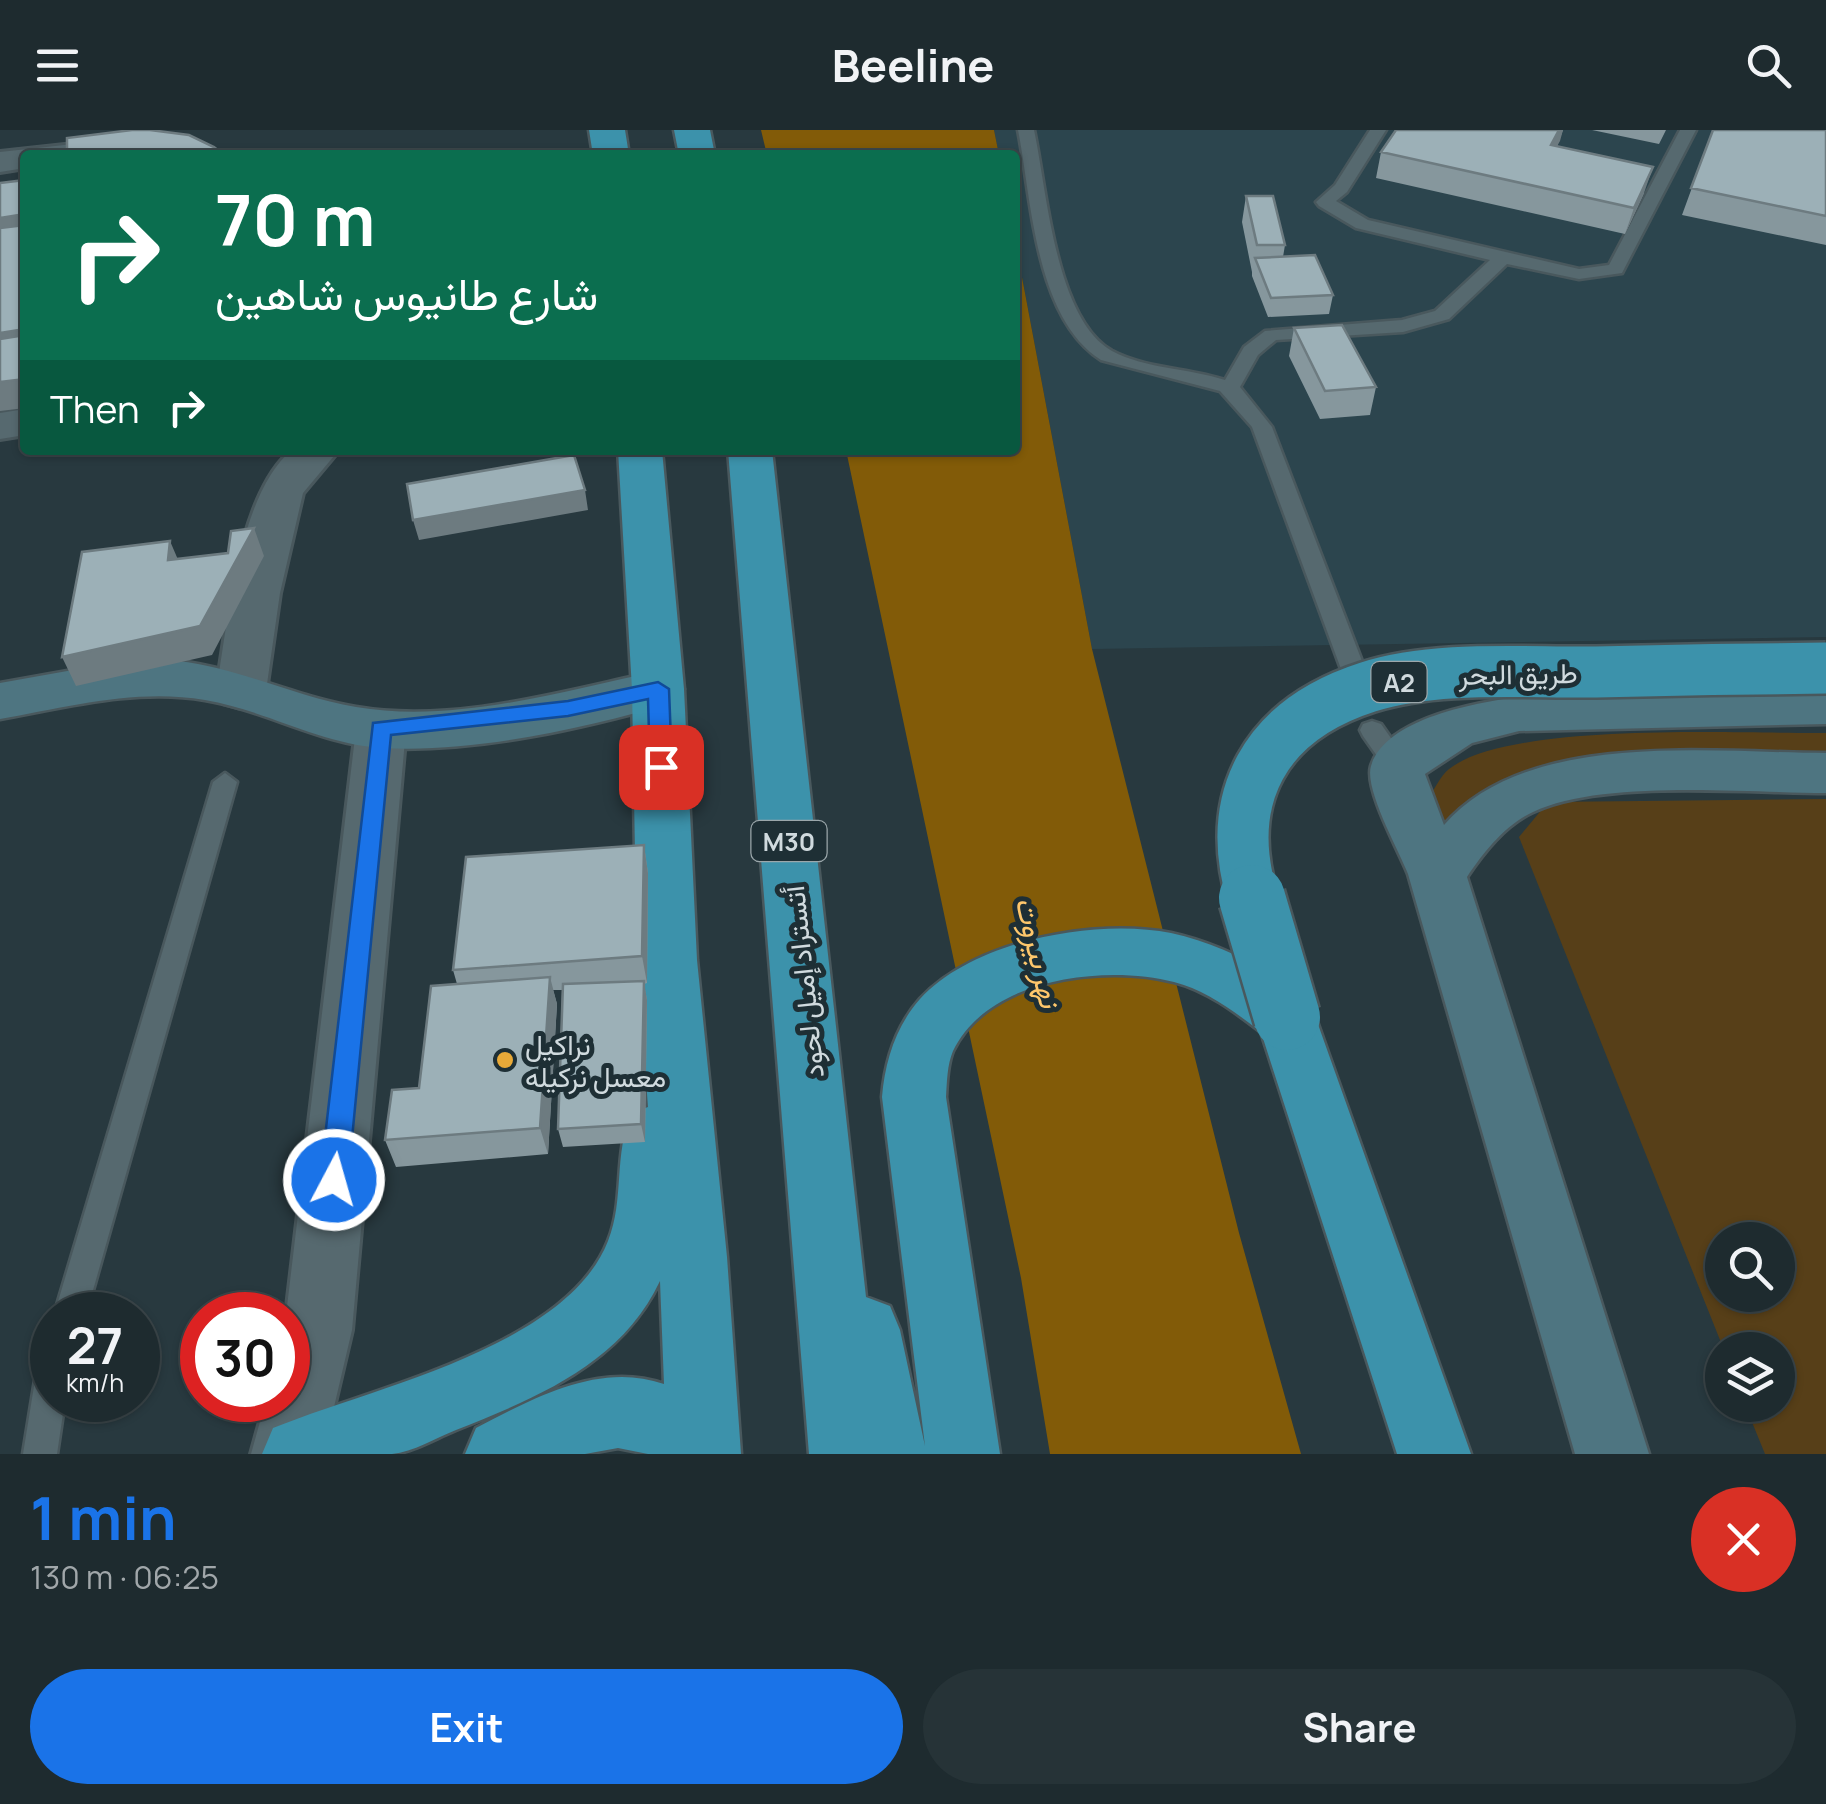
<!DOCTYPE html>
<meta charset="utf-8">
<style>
:root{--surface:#1e2b2f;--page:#263337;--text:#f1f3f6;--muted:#a1a7aa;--line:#3c474b;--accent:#1a73e8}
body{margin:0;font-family:Manrope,Vazirmatn,sans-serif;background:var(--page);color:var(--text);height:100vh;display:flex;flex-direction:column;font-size:38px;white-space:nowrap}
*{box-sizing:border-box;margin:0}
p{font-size:32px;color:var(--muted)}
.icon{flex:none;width:55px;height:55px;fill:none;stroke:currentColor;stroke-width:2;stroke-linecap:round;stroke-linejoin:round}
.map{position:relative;height:1324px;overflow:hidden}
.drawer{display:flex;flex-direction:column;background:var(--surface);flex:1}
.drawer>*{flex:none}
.banner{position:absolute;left:20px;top:20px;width:1000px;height:305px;border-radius:10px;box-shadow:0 2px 8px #0004,0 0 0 2px var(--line);background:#0b6e4f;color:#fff;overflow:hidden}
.tools{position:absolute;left:1705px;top:1092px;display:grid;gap:20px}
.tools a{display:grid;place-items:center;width:90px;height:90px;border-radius:50%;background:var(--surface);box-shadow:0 2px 8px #0004,0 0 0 2px var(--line);font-size:50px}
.speed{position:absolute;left:30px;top:1162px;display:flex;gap:20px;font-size:50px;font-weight:700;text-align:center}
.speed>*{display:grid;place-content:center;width:130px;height:130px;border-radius:50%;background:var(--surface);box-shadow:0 2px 8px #0004,0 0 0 2px var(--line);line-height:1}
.speed small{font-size:25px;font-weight:400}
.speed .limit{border:15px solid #d22;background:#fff;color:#111}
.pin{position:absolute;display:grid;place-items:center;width:85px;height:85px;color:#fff;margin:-42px;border-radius:20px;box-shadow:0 5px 15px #0006}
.me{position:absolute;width:110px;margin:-55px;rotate:6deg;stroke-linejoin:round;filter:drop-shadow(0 0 8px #0008)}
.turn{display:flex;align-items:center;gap:35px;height:210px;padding:0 30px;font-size:45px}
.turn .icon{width:130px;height:130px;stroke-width:2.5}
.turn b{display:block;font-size:70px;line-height:85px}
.then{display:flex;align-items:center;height:95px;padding:0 30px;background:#0003;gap:20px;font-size:38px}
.round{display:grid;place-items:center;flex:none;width:105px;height:105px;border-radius:52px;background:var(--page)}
.summary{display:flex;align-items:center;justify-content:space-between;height:170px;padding:0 30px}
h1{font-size:60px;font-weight:700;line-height:75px;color:var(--accent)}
.button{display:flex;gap:20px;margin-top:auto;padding:20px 30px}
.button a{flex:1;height:115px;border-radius:60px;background:var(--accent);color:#fff;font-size:40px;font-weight:700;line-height:115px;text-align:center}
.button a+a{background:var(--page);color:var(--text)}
header{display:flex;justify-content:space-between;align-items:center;height:130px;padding:0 30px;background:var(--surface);font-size:45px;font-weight:700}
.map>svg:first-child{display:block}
</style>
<header><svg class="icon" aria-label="menu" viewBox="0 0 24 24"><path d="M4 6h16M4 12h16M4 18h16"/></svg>Beeline<svg class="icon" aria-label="search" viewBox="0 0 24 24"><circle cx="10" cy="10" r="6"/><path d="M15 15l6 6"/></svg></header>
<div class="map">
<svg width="1826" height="1324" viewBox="0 0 1826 1324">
<rect width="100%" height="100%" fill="#28393f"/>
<path fill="#2c454e" d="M994 0H1826V507L1092 519 1015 110V25H999Z"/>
<path fill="#573f18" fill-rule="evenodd" d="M1826 603V628L1555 633C1487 651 1481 669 1442 724L1427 670C1434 661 1440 646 1449 639 1510 591 1743 604 1826 603Z
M1826 669V1324H1765L1745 1275H1778V1220H1724L1519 707 1548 672ZM1722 1110H1778V1165H1722Z"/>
<path fill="#825b08" d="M761 0H994L999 25H767Z
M1015 110 1092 519 1239 1103 1301 1324H1050L1021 1148 846 320H1015Z"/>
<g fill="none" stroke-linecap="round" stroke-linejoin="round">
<g stroke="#49585d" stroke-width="5">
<path id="lane" d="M1018 0H1034C1047 60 1055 189 1112 221 1146 239 1188 238 1225 250L1244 217 1265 201 1402 190 1435 181 1490 130 1356 98 1319 76 1316 72 1335 55 1370 0H1386L1347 62 1336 71 1368 90 1579 139 1609 135 1680 0H1696L1622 143 1579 149 1507 134 1449 189 1403 202 1276 210 1258 225 1240 257 1272 297 1365 539 1353 547 1341 539 1252 297 1220 261 1101 230C1035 188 1032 71 1018 0Z
M1372 591 1381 594 1407 631 1410 637 1407 643H1389L1363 606 1360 600 1363 594Z
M225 643 237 652 86 1185H54L213 652Z
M52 1228V1270H65L57 1324H23L36 1244 40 1233Z"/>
</g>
<g stroke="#49585d" stroke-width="6">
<path id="street" d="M129 8 208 18 213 25H25V38L0 42V22Z
M25 279V305L0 309V283Z
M292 320H339L303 363 280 463 266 561 259 573 241 578 223 573 216 561C228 495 238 364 292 320Z
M381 581 399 586 406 599 352 1200 323 1324H251L266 1270H288L286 1185 356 599 363 586Z"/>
</g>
<g stroke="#49585d" stroke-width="5">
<path id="secondary" d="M178 531C240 538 295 567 356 577 454 594 563 561 658 541L676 546 684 559 676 572C584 598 478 623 382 618 320 614 265 580 205 570 137 558 67 577 0 589V553L101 535Z
M1826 558V594L1519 601 1472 613 1425 644 1444 695C1528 599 1710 623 1826 623V663C1748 663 1602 649 1533 682 1505 695 1484 722 1467 747L1649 1324H1575L1408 744C1399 721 1364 659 1371 636 1401 539 1742 558 1826 558Z"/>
</g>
<g stroke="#49585d" stroke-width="5">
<path id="highway" d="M589 0H625L629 25H593Z
M674 0H710L715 25H679Z
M618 320H662L684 559 697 830 727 1127 741 1324H648L618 1318 585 1324H465L476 1298C532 1269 599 1231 664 1254L660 1151C621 1234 536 1268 456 1300 436 1308 413 1322 392 1324 349 1324 304 1324 262 1324L273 1298C370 1258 566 1218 608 1111 625 1069 613 1023 632 983L648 977 637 830 632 559Z
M728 320H772L866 1167 890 1176 900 1200 925 1316 882 967C885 931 896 896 920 869 974 810 1097 788 1171 803 1222 814 1267 839 1309 869L1471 1324H1397L1261 902C1235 882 1206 860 1174 852 1105 834 988 848 953 921 947 935 947 952 946 967L1000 1324H809Z"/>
</g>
<use href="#lane" fill="#56696f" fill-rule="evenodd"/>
<use href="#street" fill="#56696f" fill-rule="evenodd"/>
<use href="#secondary" fill="#4e7581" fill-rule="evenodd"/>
<use href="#highway" fill="#3c92ab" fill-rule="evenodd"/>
<g stroke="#49585d" stroke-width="56" stroke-linecap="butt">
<path id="highway-bridge-far1" d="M1253 770C1222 667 1265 590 1368 557 1435 535 1526 543 1596 542 1673 540 1749 539 1826 538"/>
</g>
<g stroke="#49585d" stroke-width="71" stroke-linecap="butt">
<path id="highway-bridge" d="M1252 768 1287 887"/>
</g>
<use href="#highway-bridge-far1" stroke="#3c92ab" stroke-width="51"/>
<use href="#highway-bridge" stroke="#3c92ab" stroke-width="66"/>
</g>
<path fill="#86979d" d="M1396 0H1563L1557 16 1644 63 1625 104 1376 48 1381 22Z
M1592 0H1666L1659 14Z
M1713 0H1826V115L1682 85Z
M1246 66 1285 115 1283 127 1333 165 1329 184 1268 187 1252 146V142L1242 92Z
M1294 198 1376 257 1370 285 1320 289 1289 226Z
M644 715 648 743 647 853 644 854 647 870 645 1012 563 1017 558 999 562 860H553L557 874 548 1024 396 1037 385 1010 419 958 457 854 453 840Z"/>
<path fill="#6d7b80" d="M1559 0H1563L1560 11 1543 41 1551 15Z
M1653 37 1644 63 1625 104 1634 78Z
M25 84V120L0 123V88Z
M25 199V228L0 232V203Z
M25 249V278L0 281V252Z
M585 360 588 380 419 410 413 390Z
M254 398 264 426 212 525 76 556 62 527 200 496Z
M170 411 182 439 168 430Z
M644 715 648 743 647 853 642 826Z
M550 847 557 874 548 1024 540 998Z
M644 851 647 870 645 1012 641 994Z"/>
<path fill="#9cb0b7" stroke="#6d7b80" stroke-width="2.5" d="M132 0H150L189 5 214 17 224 25H67V8Z
M1396 0H1559L1551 15 1653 37 1634 78 1381 22Z
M1713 0H1826V86L1691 58Z
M25 50V84L0 88V53Z
M1246 66H1273L1285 115H1257Z
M25 95V199L0 203V98Z
M1315 125 1333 165 1271 168 1255 128Z
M1342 195 1376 257 1325 261 1294 198Z
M25 205V249L0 252V209Z
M574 325 585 360 413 390 407 354Z
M254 398 200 496 62 527 82 422 170 411 168 430 228 423 231 401Z
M644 715 642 826 453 840 466 727Z
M550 847 540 998 385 1010 392 960 419 958 431 856Z
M644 851 641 994 558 999 563 854Z"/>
<path fill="#1a73e8" stroke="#114b97" stroke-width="2.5" d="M658 552 669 559 672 637 661 645 650 637 648 569 568 586 391 605 348 1050 343 1058 334 1062 324 1058 320 1050 373 593 568 571Z"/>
<circle fill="#e9aa38" stroke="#1e2f35" stroke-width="4" cx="505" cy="930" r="10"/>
<g text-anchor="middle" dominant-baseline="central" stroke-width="10" stroke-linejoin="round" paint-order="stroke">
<g fill="#1e2f35" stroke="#9ba7ab" stroke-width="2.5">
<rect x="1371.5" y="532" width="55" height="40" rx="8"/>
<rect x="751.5" y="691" width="75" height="40" rx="8"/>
</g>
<g font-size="25" font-weight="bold" fill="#d0dade">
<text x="1399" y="552">A2</text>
<text x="789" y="711">M30</text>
</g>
<g font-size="28" fill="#d0dade" stroke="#1e2f35">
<text transform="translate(1518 543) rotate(-1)">طريق البحر</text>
<text transform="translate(803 852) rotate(-96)">أتستراد إميل لحود</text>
</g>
<g font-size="28" fill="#d0dade" stroke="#1e2f35" text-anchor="start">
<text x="525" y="914">نراكيل<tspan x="525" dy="32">معسل نركيله</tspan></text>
</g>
<g font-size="30" font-style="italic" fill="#fec76c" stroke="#1e2f35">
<text transform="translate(1039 822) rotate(77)">نهر بيروت</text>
</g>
</g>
</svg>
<div class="tools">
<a><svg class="icon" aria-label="search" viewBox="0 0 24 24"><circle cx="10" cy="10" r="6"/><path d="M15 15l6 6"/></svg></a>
<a><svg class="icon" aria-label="layers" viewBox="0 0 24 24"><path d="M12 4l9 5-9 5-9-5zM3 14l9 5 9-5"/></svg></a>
</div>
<div class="speed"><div>27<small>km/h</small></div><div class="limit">30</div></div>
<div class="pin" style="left:661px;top:637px;background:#d93025"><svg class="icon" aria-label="arrive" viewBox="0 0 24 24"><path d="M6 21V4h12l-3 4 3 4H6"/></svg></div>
<svg class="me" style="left:334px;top:1050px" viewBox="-20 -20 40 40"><circle r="17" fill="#1a73e8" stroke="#fff" stroke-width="3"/><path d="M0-11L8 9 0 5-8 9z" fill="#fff"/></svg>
<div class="banner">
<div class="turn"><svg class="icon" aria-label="right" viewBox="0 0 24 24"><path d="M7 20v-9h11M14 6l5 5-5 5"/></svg><div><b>70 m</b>شارع طانيوس شاهين</div></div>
<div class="then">Then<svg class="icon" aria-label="right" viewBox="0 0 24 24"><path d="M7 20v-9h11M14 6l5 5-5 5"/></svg></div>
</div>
</div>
<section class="drawer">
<div class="summary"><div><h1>1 min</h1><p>130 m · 06:25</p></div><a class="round" style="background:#d93025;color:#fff"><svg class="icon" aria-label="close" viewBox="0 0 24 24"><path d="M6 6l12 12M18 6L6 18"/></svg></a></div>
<div class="button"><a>Exit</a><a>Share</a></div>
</section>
